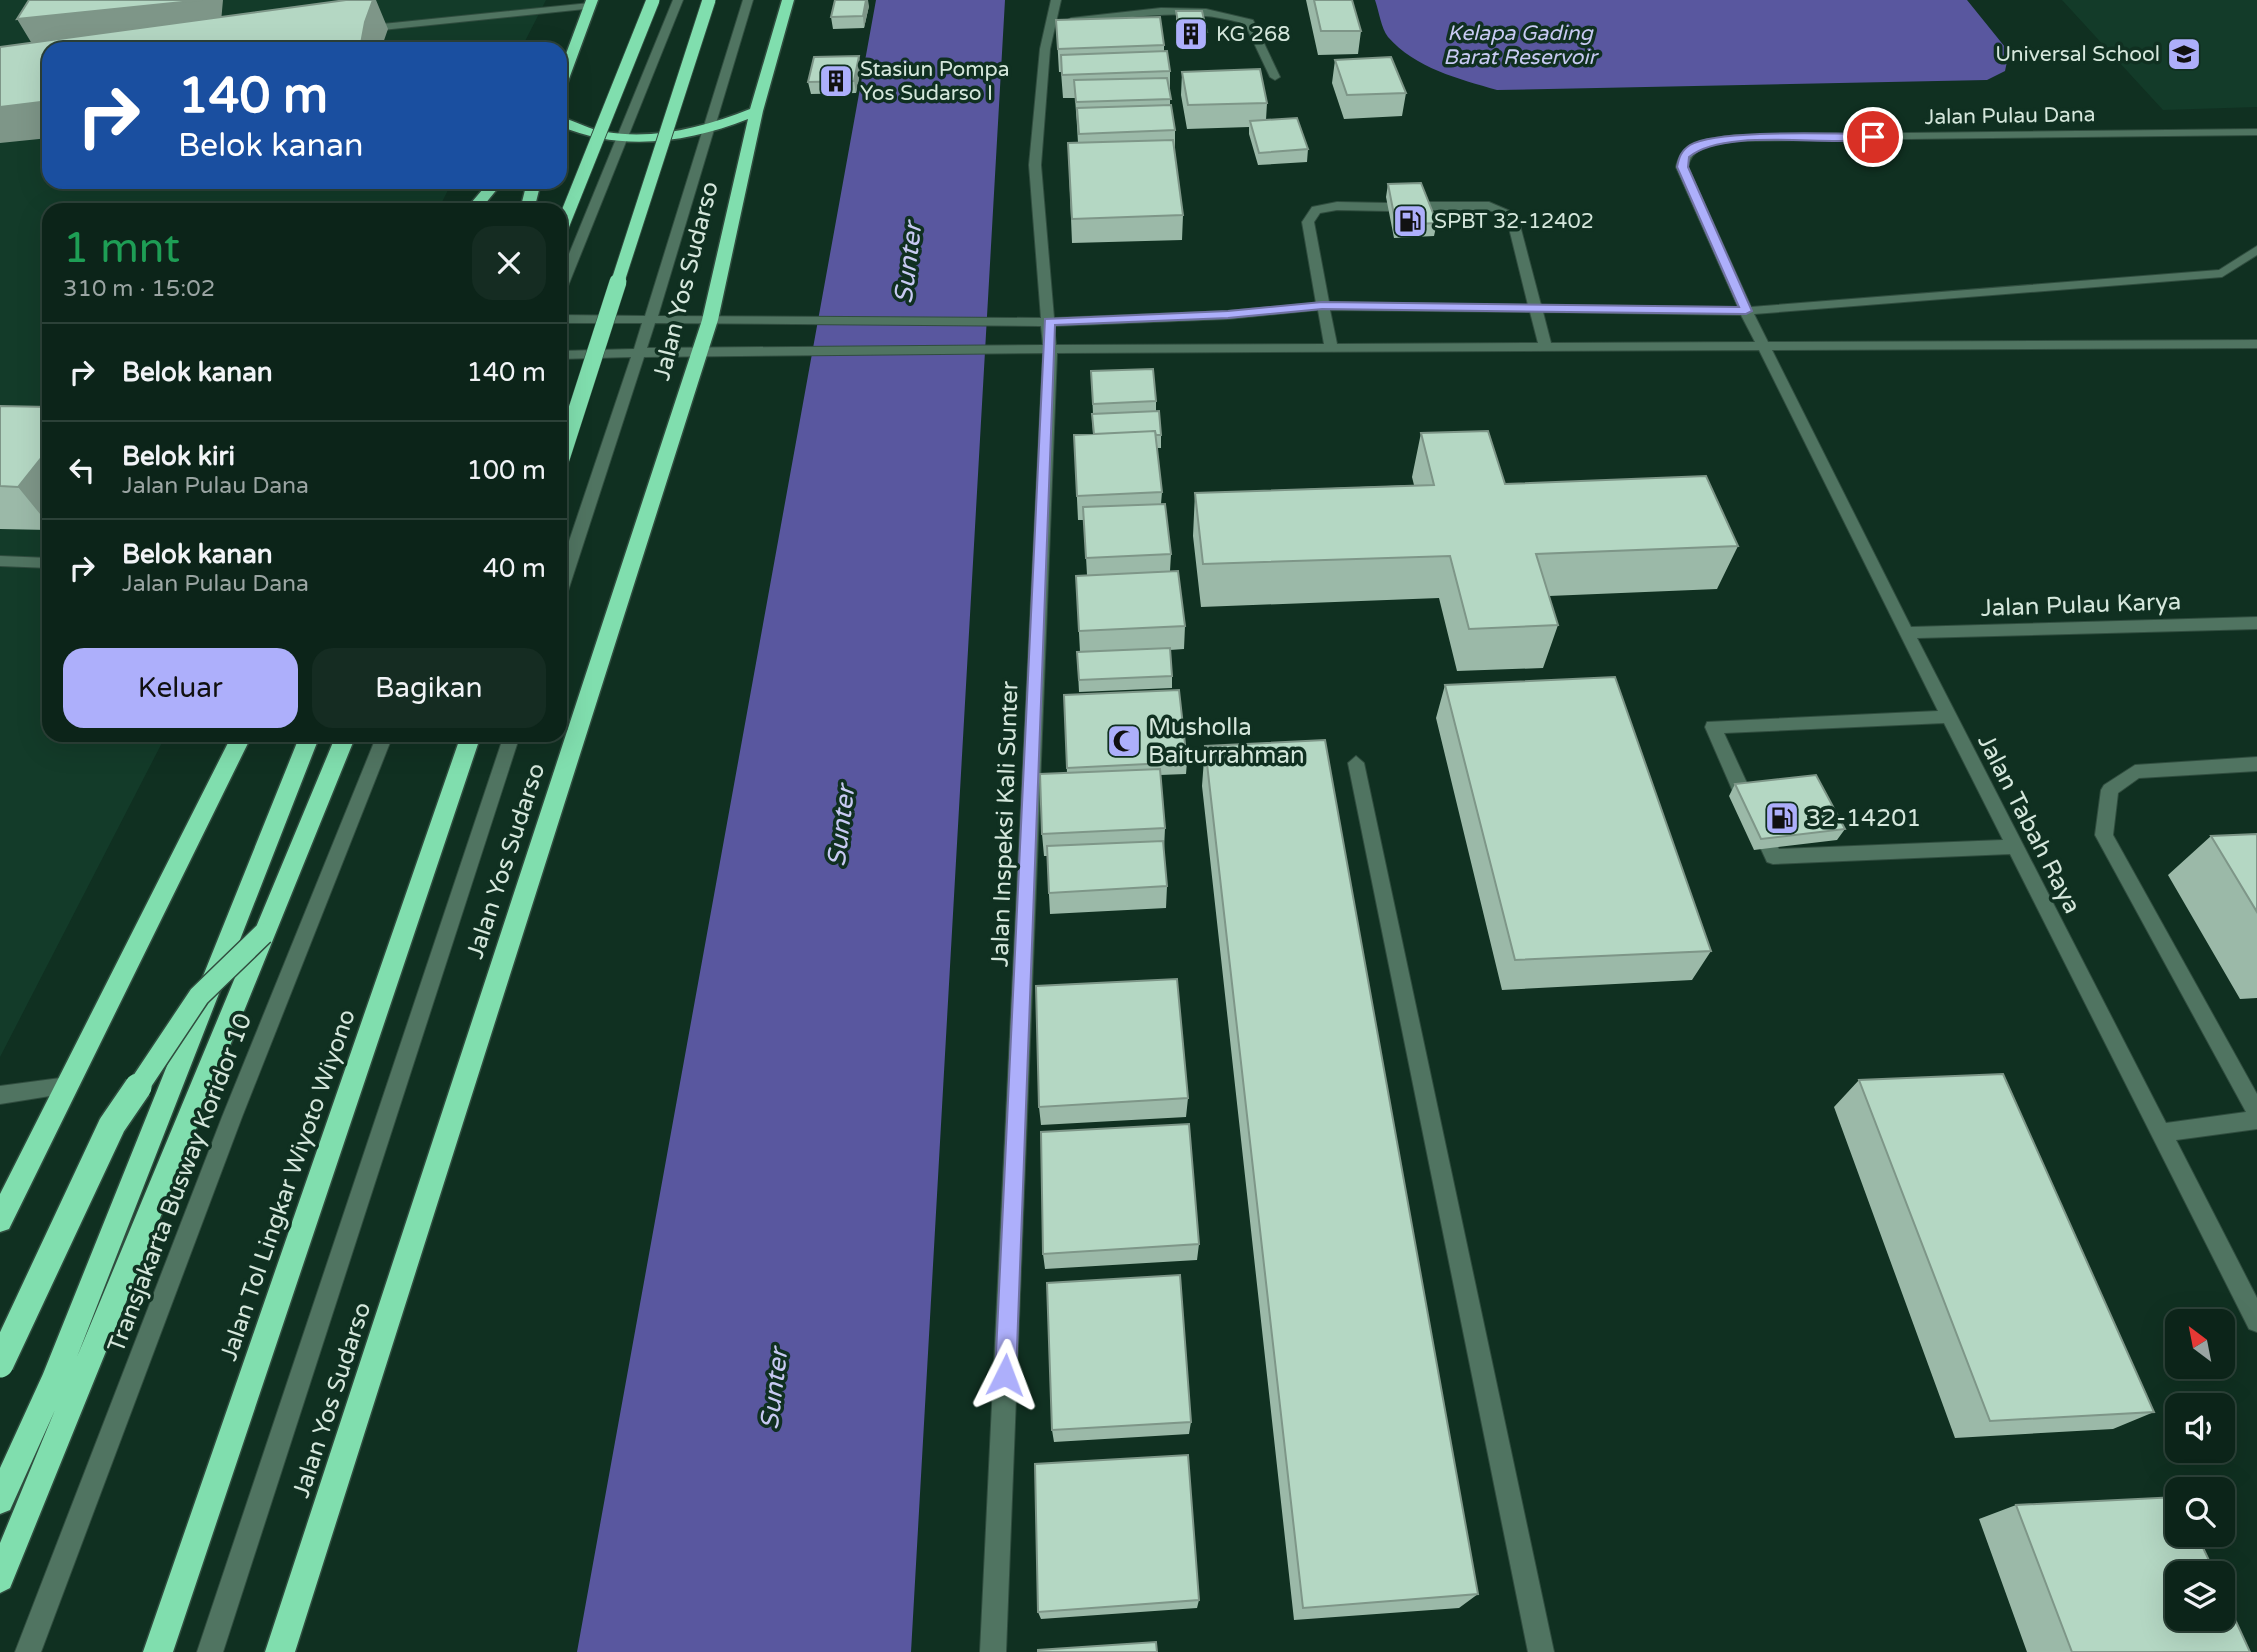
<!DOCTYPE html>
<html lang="id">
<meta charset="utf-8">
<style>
:root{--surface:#0c2419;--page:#152c22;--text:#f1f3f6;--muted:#9aa4a2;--line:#2c4138;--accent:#adaffb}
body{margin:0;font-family:"Varela Round",sans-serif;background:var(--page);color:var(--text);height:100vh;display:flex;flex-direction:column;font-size:26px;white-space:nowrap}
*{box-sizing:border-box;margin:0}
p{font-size:23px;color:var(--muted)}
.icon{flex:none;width:38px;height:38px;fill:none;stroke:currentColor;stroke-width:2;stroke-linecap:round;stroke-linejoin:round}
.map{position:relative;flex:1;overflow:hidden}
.side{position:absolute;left:42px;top:203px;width:525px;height:539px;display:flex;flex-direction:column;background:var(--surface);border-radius:21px;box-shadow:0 7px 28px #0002,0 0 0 2px var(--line)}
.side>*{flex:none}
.top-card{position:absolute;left:42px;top:42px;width:525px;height:147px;border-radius:21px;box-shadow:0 7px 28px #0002,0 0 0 2px var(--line);background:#1a4fa0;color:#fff;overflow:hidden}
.needle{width:46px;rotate:328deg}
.fabs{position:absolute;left:2165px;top:1309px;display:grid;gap:14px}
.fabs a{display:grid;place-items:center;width:70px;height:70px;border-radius:14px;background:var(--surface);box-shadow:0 7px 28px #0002,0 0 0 2px var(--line);font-size:35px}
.pin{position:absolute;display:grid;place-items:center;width:60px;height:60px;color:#fff;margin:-30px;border:4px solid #fff;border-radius:50%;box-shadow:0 2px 7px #0007}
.me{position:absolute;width:77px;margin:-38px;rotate:3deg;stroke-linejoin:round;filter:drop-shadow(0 0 5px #0008)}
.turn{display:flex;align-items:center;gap:24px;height:147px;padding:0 21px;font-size:32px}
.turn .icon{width:91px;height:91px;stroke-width:2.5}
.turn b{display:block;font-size:49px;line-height:60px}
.round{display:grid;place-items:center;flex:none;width:74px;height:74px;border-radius:21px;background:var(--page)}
.head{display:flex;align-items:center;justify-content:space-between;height:119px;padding:0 21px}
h1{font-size:42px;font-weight:600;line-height:52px;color:#1e9e55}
.action{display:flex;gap:14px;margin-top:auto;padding:14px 21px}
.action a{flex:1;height:80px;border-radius:21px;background:var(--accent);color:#111;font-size:28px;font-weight:600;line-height:80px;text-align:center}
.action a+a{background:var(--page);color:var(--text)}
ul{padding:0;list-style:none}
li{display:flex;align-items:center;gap:21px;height:98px;padding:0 21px;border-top:2px solid var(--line)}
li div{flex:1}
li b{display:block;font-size:26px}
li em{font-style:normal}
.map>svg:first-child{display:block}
</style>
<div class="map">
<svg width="2257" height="1652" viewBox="0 0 2257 1652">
<rect width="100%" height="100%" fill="#103021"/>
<path fill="#133b29" d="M0 0H546L521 49H49V182H452L438 210H49V735H166L0 1057Z
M2062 0H2257V107L2163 110Z"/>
<path fill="#59579f" d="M876 0H1005L911 1652H577Z
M1375 0H1967L2009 52 2005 71 1987 80 1497 90C1459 79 1415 68 1388 37 1381 28 1379 11 1375 0Z"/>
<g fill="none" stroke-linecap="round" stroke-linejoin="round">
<g stroke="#304d3f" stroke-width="2">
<path id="minor" d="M673 0H683L566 291 560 295V276Z
M743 0H753L658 316 1041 318 1029 165 1040 49 1051 0H1061L1050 49 1041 165 1054 318 1228 311 1316 303 1302 222 1312 207 1337 202 1388 203 1394 207 1388 211 1337 210 1320 213 1314 222 1329 302 1528 305 1506 216 1488 210H1424L1418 206 1424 202H1489L1517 214 1541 305 1738 307 1676 167C1682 138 1712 139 1736 135L2257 129V135L1736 141C1717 145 1692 144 1688 167L1751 307 2219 270 2257 246V255L2222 277 1754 314 1768 342 2257 340V348L1772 350 1911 627 2257 617V629L1917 638 2166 1123 2246 1112 2095 835 2101 790 2104 785 2135 765 2257 757V771L2139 778 2118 793 2113 835 2257 1094V1129L2176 1140 2257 1298V1332L2249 1329 2010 854 1773 864 1767 862 1761 849 1764 844H1776L1779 849 2003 840 1944 723 1724 733 1752 794 1749 799H1737L1734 794 1705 727 1707 722 1938 711 1759 350 1057 353 1006 1652H980L1043 353 644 357 568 591 560 596V568L631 357 560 359V351L634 349 642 323H560V315L645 316ZM1318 310 1324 344 1056 345 1054 326 1228 319ZM1330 310 1530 312 1538 343 1337 344ZM1543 312 1741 315 1755 342 1551 343ZM655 323 1041 326 1043 345 647 348Z
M590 3 595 6 594 8 363 32 358 29 363 26Z
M1161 8 1206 9 1253 20 1280 77 1275 80 1270 77 1245 24C1188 6 1129 18 1071 24L1066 21 1071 18Z
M0 556 49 558V568L0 566Z
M377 735H393L242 1117 41 1652H15L222 1117Z
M504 735H520L223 1652H197Z
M1356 756 1364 763 1554 1652H1528L1348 763Z
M68 1077 75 1080 78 1086 75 1092 0 1104V1086Z"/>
</g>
<g stroke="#304d3f" stroke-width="3">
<path id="highway" d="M586 0H598L566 87 560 91V70Z
M782 0H794L763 111 718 320 295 1652H265L702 320 748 119C687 143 621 152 560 126V117C576 121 590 130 606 132 655 140 705 127 750 109Z
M489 182H503L480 210H465Z
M527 182H541L534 210H520Z
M232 735H252L9 1229 0 1232V1194Z
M300 735H320L77 1357 336 735H356L10 1588 0 1593V1543L55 1410 10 1510 0 1514V1468L43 1374Z
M461 735H481L173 1652H143Z"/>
</g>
<use href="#minor" fill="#507461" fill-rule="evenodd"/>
<use href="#highway" fill="#80deae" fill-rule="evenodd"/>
<g stroke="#304d3f" stroke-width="15" stroke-linecap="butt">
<path id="highway-bridge-far3" d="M560 232 653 0
M617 284 709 0"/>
</g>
<g stroke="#304d3f" stroke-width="18" stroke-linecap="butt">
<path id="highway-bridge-far2" d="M560 462 618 282"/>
</g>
<g stroke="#304d3f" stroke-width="24" stroke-linecap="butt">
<path id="highway-bridge-far1" d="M137 1089 199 996 263 934"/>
</g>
<g stroke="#304d3f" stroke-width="30" stroke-linecap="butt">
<path id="highway-bridge" d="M0 1364 112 1125 138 1087"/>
</g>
<use href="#highway-bridge-far3" stroke="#80deae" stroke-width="13"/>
<use href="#highway-bridge-far2" stroke="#80deae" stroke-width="17"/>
<use href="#highway-bridge-far1" stroke="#80deae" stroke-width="21"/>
<use href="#highway-bridge" stroke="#80deae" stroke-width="27"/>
</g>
<path fill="#9bb9a8" d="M1306 0H1352L1361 31 1358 54 1318 55Z
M869 6 864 28 833 29 831 17Z
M1176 11 1207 32 1206 44 1179 45 1176 23Z
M1056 20 1164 45V51L1170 71V105L1175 130V154L1183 215 1182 240 1072 243 1068 143H1078L1077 126 1075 98H1063L1061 72H1059Z
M1335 60 1406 93 1402 116 1344 119 1332 83Z
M861 68 856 93 811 94 808 82Z
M1182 72 1267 103 1266 120 1308 149 1307 162 1258 165 1249 134V127L1187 129 1181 95Z
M1388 184 1437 223 1434 236 1394 238 1386 197Z
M1091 371 1156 401V411L1161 435V448H1157L1162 492 1161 504 1171 554 1170 571 1185 626 1184 649 1170 650 1172 676V688L1079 692 1077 652H1080L1076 576 1087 575 1084 520H1078L1074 435 1093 434 1092 414H1093Z
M0 406 49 407V530L0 529Z
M1421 433 1505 484 1738 546 1717 589 1549 596 1558 625 1543 668 1457 671 1439 598 1201 607 1193 536 1195 493 1414 485 1412 477Z
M1445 685 1711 951 1692 980 1502 990 1436 718Z
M1064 695 1187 762 1186 774 1160 775 1165 828 1164 850 1167 886 1166 908 1050 914 1047 856H1044L1042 834 1067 773Z
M1205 746 1478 1594 1459 1608 1294 1620 1202 786Z
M1735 784 1845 829 1837 840 1754 850 1729 796Z
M2257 834V998L2240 999 2168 875 2211 836Z
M1859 1080 2154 1412 2113 1429 1955 1438 1834 1107Z
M1188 1098 1186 1117 1041 1125 1039 1107Z
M1199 1244 1197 1260 1045 1269 1043 1254Z
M1191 1422 1189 1434 1054 1442 1052 1430Z
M2016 1505 2250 1652H2027L1979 1519Z
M1199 1600 1197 1608 1041 1619 1038 1612Z"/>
<path fill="#7e9688" d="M202 0H223L220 33 37 52 17 19Z
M373 0H376L388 29 381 49H360L365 22Z
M866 0H868L869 6 864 28 863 16Z
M859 56 861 68 856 93 854 81Z
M49 101V138L0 143V107Z
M49 448V525L18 487Z"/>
<path fill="#b4d7c3" stroke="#7e9688" stroke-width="2" d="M29 0H202L17 19Z
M346 0H373L365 22 360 49H49V101L0 107V47Z
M835 0H866L863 16 831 17Z
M1314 0H1352L1361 31H1321Z
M1176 11H1202L1207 32 1180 33Z
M1160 17 1164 45 1058 49 1056 20Z
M1167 51 1170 71 1062 75 1061 55Z
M859 56 854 81 808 82 814 57Z
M1391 57 1406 93 1347 95 1335 60Z
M1260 69 1267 103 1188 105 1182 72Z
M1167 78 1171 99 1076 102 1074 80Z
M1171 105 1175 130 1079 134 1077 108Z
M1297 118 1308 149 1259 153 1250 121Z
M1173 140 1183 215 1072 219 1068 143Z
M1421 183 1437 223 1396 225 1388 184Z
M1153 369 1156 401 1093 404 1091 371Z
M0 406 49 407V448L18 487 0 486Z
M1159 411 1161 435H1156L1155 431 1094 434 1092 414Z
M1155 431 1162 492 1077 496 1074 435Z
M1488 431 1505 484 1706 476 1738 546 1536 554 1558 625 1469 629 1450 556 1203 564 1195 493 1434 485 1421 433Z
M1165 504 1171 554 1086 558 1083 507Z
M1178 571 1185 626 1079 631 1076 576Z
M1170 648 1172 676 1079 680 1077 652Z
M1615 677 1711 951 1515 960 1445 685Z
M1179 690 1187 762 1067 768 1064 695Z
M1325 740 1478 1594 1303 1608 1205 746Z
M1160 769 1165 828 1042 834 1040 774Z
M1816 775 1845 829 1761 839 1735 784Z
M2257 834V912L2211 836Z
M1163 841 1167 886 1049 893 1047 846Z
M1177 979 1188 1098 1039 1107 1036 986Z
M2003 1074 2154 1412 1990 1421 1859 1080Z
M1189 1124 1199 1244 1043 1254 1041 1132Z
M1180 1275 1191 1422 1052 1430 1047 1283Z
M1188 1455 1199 1600 1038 1612 1035 1464Z
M2177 1497V1535H2197L2215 1573H2177V1619H2222V1591L2250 1652H2072L2016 1505Z
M1156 1642 1157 1652H1038V1650Z"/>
<path fill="#adaffb" stroke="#7072a3" stroke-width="2" d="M1873 134 1876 135V139C1829 147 1725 127 1689 157L1688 167 1752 311 1746 314 1322 309 1228 318 1055 325 1016 1375 1013 1383 1005 1386 998 1383 995 1375 1045 319 1228 311 1322 302 1739 307 1677 167C1679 157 1681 151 1690 145 1718 129 1835 134 1873 134Z"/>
<defs>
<g id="building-square" transform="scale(1.75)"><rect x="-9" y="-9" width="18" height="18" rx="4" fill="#adaffb" stroke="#103021"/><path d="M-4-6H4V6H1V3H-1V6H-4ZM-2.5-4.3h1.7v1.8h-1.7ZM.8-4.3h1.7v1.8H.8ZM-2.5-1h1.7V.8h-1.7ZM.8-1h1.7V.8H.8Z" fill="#111"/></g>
<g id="school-square" transform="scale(1.75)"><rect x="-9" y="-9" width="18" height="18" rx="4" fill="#adaffb" stroke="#103021"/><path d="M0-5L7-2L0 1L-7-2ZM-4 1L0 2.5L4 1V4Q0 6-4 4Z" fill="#111"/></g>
<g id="fuel-square" transform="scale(1.75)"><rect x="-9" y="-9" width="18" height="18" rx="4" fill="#adaffb" stroke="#103021"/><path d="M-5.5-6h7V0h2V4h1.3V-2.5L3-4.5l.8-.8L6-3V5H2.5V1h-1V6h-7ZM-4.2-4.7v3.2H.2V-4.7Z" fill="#111"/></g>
<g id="mosque-square" transform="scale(1.75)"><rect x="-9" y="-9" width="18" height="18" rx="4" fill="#adaffb" stroke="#103021"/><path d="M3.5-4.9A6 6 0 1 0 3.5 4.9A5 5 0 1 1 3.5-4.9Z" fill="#111"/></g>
</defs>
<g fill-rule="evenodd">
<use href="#building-square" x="1191" y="34"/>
<use href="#school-square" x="2184" y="54"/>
<use href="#building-square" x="836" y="81"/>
<use href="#fuel-square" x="1410" y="221"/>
<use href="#mosque-square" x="1124" y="741"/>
<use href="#fuel-square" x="1782" y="818"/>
</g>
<g text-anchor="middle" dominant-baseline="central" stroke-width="7" stroke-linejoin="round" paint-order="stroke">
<g font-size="21" font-style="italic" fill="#c8caf3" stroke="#103021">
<text x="1520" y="33">Kelapa Gading<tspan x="1520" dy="24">Barat Reservoir</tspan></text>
</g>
<g font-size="21" fill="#d5e7dc" stroke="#103021" text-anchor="start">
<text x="1216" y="34">KG 268</text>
<text x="2160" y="54" text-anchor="end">Universal School</text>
<text x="860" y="69">Stasiun Pompa<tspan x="860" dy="24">Yos Sudarso I</tspan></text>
<text x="1434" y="221">SPBT 32-12402</text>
</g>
<g font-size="21" fill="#d5e7dc" stroke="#103021">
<text transform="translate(2010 116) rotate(-1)">Jalan Pulau Dana</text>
</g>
<g font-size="24" fill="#d5e7dc" stroke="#103021">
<text transform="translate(686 281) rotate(-76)">Jalan Yos Sudarso</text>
<text transform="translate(2081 605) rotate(-2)">Jalan Pulau Karya</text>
<text transform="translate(1005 824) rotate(-88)">Jalan Inspeksi Kali Sunter</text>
<text transform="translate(2029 824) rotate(63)">Jalan Tabah Raya</text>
<text transform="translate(506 861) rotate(-72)">Jalan Yos Sudarso</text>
<text transform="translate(180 1183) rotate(-69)">Transjakarta Busway Koridor 10</text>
<text transform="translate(288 1185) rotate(-71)">Jalan Tol Lingkar Wiyoto Wiyono</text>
<text transform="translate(332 1400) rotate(-72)">Jalan Yos Sudarso</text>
</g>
<g font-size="24" fill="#d5e7dc" stroke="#103021" text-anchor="start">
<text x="1148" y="727">Musholla<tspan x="1148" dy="28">Baiturrahman</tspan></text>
<text x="1806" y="818">32-14201</text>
</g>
<g font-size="26" font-style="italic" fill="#c8caf3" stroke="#103021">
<text transform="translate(908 263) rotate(-83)">Sunter</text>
<text transform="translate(841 826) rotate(-83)">Sunter</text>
<text transform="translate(774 1389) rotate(-83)">Sunter</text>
</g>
</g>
</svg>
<div class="fabs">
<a><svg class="needle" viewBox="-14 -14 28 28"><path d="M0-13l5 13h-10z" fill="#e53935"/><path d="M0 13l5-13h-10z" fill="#9aa4a2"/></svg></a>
<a><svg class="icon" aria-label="sound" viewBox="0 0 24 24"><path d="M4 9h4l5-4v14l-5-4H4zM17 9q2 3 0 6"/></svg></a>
<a><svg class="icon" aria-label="search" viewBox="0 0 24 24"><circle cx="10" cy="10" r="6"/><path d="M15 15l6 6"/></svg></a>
<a><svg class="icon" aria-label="layers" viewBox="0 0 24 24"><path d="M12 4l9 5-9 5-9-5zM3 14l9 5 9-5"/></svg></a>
</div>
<div class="pin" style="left:1873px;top:137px;background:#d93025"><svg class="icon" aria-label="arrive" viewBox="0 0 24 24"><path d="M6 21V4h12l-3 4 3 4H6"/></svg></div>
<svg class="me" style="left:1005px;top:1375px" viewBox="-20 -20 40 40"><path d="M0-17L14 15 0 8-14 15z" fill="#adaffb" stroke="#fff" stroke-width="4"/></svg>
<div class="top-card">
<div class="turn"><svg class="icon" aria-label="right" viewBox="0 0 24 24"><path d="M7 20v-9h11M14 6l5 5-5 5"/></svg><div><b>140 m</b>Belok kanan</div></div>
</div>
<section class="side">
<div class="head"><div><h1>1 mnt</h1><p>310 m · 15:02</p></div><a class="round"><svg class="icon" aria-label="close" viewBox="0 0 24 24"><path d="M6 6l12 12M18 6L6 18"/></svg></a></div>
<ul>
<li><svg class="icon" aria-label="right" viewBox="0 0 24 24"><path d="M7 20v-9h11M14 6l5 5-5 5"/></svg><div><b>Belok kanan</b></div><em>140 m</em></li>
<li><svg class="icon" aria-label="left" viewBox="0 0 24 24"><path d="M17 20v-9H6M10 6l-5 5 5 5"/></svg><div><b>Belok kiri</b><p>Jalan Pulau Dana</p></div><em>100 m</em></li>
<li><svg class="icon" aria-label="right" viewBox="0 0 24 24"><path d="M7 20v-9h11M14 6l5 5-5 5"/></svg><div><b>Belok kanan</b><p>Jalan Pulau Dana</p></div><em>40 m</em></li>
</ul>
<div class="action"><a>Keluar</a><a>Bagikan</a></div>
</section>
</div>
